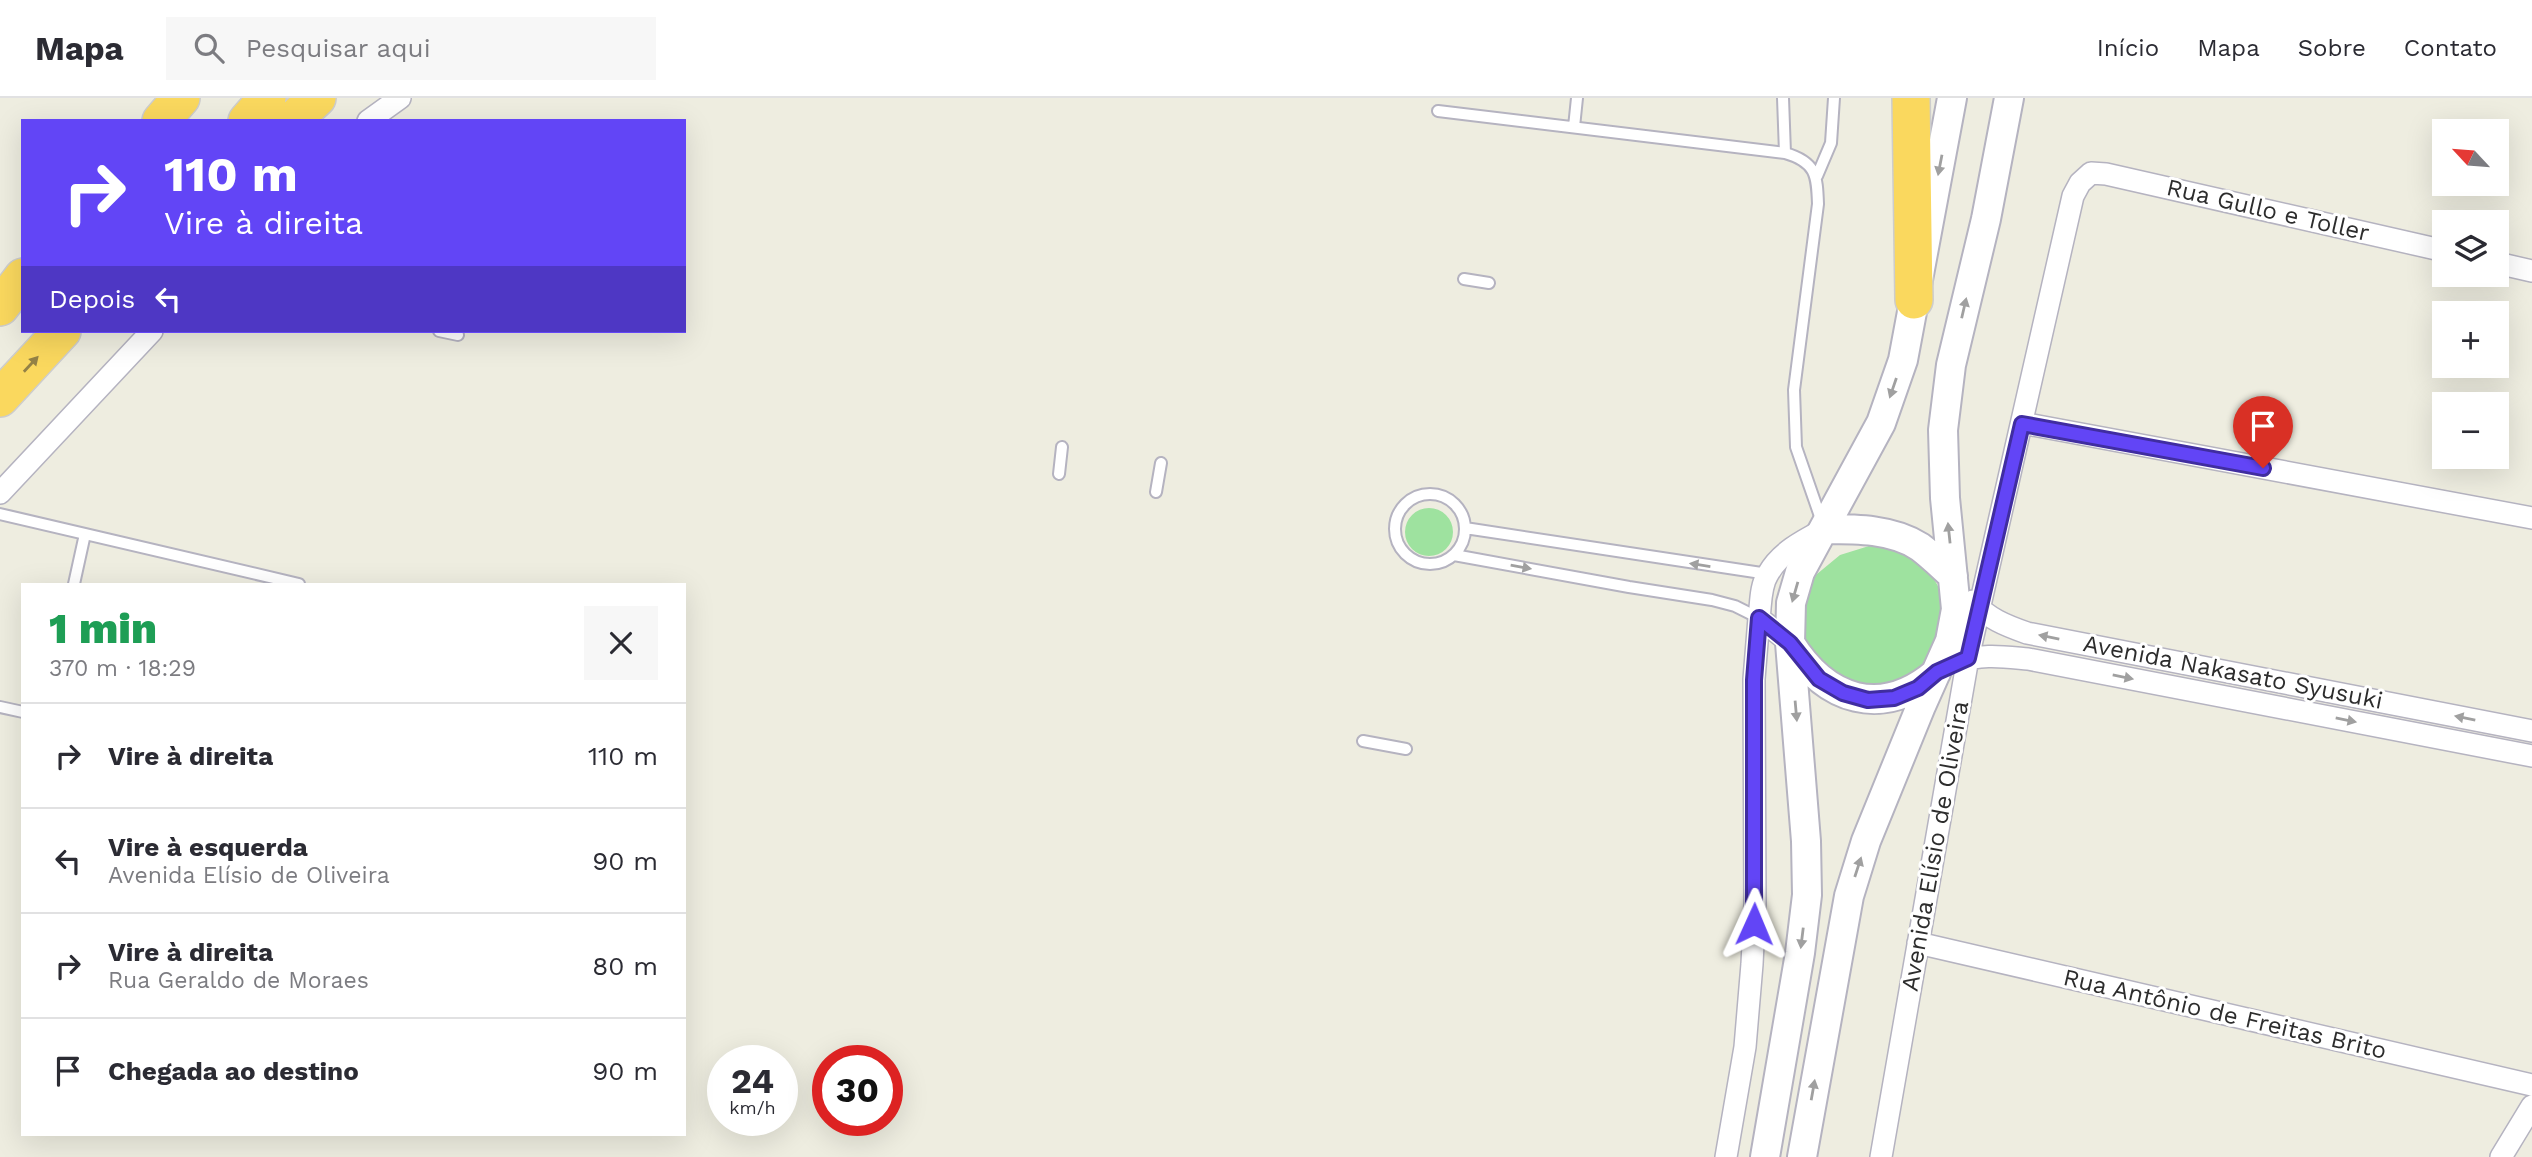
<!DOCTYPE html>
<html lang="pt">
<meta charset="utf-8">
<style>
:root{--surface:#fff;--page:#f7f7f7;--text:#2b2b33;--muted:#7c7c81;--line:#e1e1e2}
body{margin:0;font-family:"Work Sans",sans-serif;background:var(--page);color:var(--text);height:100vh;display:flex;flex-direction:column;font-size:26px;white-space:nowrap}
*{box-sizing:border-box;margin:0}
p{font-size:23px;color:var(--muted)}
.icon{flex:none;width:38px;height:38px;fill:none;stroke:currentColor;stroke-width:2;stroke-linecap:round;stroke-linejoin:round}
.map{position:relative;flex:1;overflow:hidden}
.panel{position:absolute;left:21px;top:485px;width:665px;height:553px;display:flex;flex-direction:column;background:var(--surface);border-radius:0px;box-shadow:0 7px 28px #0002}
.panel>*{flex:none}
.hud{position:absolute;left:21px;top:21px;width:665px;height:214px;border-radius:0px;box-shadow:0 7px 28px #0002;background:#6245f6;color:#fff;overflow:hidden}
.needle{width:46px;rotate:296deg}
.fabs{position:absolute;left:2432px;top:21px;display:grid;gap:14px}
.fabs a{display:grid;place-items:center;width:77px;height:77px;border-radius:0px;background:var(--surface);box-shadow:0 7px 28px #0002;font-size:35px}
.speed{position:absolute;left:707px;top:947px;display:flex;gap:14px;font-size:35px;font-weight:700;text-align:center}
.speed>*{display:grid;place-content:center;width:91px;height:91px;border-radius:50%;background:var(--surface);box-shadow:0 7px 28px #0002;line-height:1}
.speed small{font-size:18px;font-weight:400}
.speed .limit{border:10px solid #d22;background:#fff;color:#111}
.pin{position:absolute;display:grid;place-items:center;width:60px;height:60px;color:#fff;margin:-72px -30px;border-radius:50% 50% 50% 0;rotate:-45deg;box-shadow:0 0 7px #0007}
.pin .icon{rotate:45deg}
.me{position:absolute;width:77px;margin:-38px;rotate:1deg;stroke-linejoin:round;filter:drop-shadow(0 0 5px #0008)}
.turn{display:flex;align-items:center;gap:24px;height:147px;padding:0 28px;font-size:32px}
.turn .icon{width:91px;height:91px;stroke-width:2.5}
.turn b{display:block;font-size:49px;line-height:60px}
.then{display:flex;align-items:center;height:66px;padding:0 28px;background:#0003;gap:14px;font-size:26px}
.round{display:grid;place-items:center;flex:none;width:74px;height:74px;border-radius:0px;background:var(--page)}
.head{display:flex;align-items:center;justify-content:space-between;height:119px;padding:0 28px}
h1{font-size:42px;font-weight:800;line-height:52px;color:#1e9e55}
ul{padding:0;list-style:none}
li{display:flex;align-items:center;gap:21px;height:105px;padding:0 28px;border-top:2px solid var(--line)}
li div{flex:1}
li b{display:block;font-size:26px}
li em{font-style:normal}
header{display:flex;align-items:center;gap:42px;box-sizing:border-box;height:98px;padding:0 35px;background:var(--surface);border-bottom:2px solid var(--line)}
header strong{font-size:33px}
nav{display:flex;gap:38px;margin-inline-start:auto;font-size:24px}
.search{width:490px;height:63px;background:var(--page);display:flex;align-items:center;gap:18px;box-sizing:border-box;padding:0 24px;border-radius:0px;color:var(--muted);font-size:26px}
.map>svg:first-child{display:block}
</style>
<header>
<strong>Mapa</strong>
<div class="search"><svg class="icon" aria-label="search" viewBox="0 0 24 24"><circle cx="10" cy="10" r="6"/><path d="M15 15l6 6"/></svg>Pesquisar aqui</div>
<nav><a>Início</a><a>Mapa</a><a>Sobre</a><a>Contato</a></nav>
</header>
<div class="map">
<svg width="2532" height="1059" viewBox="0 0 2532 1059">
<rect width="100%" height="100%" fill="#eeede0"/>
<path fill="#9ee29f" d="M1405 434a24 24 0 1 1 48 0a24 24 0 1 1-48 0Z
M1869 448C1905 449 1936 469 1944 505 1945 510 1947 517 1947 522 1946 533 1932 560 1927 572L1865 594 1839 586 1804 545 1801 518 1808 489 1817 476 1840 457Z"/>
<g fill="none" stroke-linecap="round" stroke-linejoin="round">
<g stroke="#b5b3c0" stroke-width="14">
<path id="lane" d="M1783 0 1785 55
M1438 13 1785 55C1816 64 1817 77 1818 106L1794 292 1796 349 1822 424
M1574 29 1577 0
M1817 78 1831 45 1834 0
M1464 181 1489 185
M439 233 458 237
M1059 376 1062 349
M1156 394 1161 365
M1395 431a35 35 0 1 1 70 0a35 35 0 1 1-70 0Z
M0 416 299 486
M1465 430 1768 476
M1454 457 1629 489 1712 502 1735 508 1759 520
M74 486 85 436
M0 609 23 614
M1363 643 1406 651"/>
</g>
<g stroke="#b5b3c0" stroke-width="24">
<path id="street" d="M368 23 400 0
M2497 165 2532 173
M2022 325 2532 420
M0 395 152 233
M1973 503C1986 520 2007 528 2027 535L2532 633
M1790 545 1759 520C1761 506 1760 488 1768 476 1780 454 1804 442 1825 431
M1958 565C1980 555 2005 559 2028 561L2532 658
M1918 845 2532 987
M1726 1059 1745 949 1752 866 1755 806 1754 581 1759 520
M1881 1059 1968 560 2073 98 2080 85 2091 75 2106 76 2445 153
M2501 1059 2532 1008"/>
</g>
<g stroke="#b5b3c0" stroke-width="32">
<path id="secondary" d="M1825 431C1856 431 1893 431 1920 449 1932 458 1943 469 1953 478
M1790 545C1826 603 1882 621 1936 575
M1765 1059 1800 855 1807 797 1806 743 1790 545 1791 505 1800 474 1881 325 1903 262 1952 0
M1802 1059 1849 798 1866 743 1921 608 1950 543 1956 511 1945 400 1943 332 1951 267 1986 121 2009 0"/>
</g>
<g stroke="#cdcdcd" stroke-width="40">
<path id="highway" d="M1911 0 1914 202
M161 23 181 0
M247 23 267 0
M292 23 317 0
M0 209 23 179
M0 300 62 233"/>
</g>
<use href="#lane" stroke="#fff" stroke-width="10"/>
<use href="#street" stroke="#fff" stroke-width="21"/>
<use href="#secondary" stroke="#fff" stroke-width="28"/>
<use href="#highway" stroke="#fad85e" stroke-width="37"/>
</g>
<defs><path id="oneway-solid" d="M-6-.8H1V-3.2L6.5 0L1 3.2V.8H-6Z" transform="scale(1.75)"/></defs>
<g fill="#a0a0a0">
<use href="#oneway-solid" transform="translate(1940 67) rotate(101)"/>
<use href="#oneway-solid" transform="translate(1964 210) rotate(-77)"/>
<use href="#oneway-solid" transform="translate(1893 290) rotate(109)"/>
<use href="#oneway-solid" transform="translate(1949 435) rotate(-96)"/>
<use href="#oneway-solid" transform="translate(1700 467) rotate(-171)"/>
<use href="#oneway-solid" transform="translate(1521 469) rotate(10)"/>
<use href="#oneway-solid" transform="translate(1795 494) rotate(106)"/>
<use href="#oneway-solid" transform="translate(2049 539) rotate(-169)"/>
<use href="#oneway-solid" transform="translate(2123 579) rotate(11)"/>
<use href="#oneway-solid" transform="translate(1796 613) rotate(85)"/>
<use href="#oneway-solid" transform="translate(2465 620) rotate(-169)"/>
<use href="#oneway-solid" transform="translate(2346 622) rotate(11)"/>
<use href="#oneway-solid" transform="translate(1858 769) rotate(-72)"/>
<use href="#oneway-solid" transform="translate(1802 840) rotate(97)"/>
<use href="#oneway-solid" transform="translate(1813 992) rotate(-80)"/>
</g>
<use fill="#948246" href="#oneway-solid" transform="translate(31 266) rotate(-47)"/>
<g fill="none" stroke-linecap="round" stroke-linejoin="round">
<g stroke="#402da0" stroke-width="18">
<path id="route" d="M1754 826V582L1759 520 1790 545 1819 581 1843 595 1868 602 1894 600 1918 590 1937 574 1968 560 2022 326 2263 370"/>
</g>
<use href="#route" stroke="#6245f6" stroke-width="12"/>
</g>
<g text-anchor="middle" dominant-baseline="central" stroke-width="6" stroke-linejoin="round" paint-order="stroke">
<g font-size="24" fill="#2d2d2d" stroke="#fff">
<text transform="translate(2268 112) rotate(13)">Rua Gullo e Toller</text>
<text transform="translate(2233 574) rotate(11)">Avenida Nakasato Syusuki</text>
<text transform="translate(1935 748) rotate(-80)">Avenida Elísio de Oliveira</text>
<text transform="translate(2225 916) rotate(13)">Rua Antônio de Freitas Brito</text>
</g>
</g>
</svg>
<div class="fabs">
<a><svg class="needle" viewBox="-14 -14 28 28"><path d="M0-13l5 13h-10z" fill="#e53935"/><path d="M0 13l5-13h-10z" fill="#7c7c81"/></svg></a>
<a><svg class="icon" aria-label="layers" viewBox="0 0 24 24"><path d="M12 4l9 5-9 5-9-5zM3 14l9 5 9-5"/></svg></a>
<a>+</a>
<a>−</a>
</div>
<div class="speed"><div>24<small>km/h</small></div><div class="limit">30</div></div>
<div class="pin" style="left:2263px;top:370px;background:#d93025"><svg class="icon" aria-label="arrive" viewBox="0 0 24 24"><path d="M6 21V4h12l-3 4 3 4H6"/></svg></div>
<svg class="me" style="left:1754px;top:826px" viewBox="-20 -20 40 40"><path d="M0-17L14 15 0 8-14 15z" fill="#6245f6" stroke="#fff" stroke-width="4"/></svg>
<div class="hud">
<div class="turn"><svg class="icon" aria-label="right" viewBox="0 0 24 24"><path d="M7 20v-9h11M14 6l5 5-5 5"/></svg><div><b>110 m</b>Vire à direita</div></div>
<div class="then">Depois<svg class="icon" aria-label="left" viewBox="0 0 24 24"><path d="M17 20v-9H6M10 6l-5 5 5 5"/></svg></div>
</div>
<section class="panel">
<div class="head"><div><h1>1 min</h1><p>370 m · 18:29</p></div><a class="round"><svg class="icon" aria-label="close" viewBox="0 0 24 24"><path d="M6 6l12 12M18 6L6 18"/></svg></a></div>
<ul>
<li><svg class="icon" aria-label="right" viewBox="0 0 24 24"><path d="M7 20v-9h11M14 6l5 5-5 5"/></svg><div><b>Vire à direita</b></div><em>110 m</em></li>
<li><svg class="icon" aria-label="left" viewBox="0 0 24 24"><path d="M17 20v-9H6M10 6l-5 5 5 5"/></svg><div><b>Vire à esquerda</b><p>Avenida Elísio de Oliveira</p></div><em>90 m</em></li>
<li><svg class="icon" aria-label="right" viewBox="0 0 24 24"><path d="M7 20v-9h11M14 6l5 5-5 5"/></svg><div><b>Vire à direita</b><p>Rua Geraldo de Moraes</p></div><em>80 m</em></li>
<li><svg class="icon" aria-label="arrive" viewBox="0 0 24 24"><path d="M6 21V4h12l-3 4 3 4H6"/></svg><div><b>Chegada ao destino</b></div><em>90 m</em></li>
</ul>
</section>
</div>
